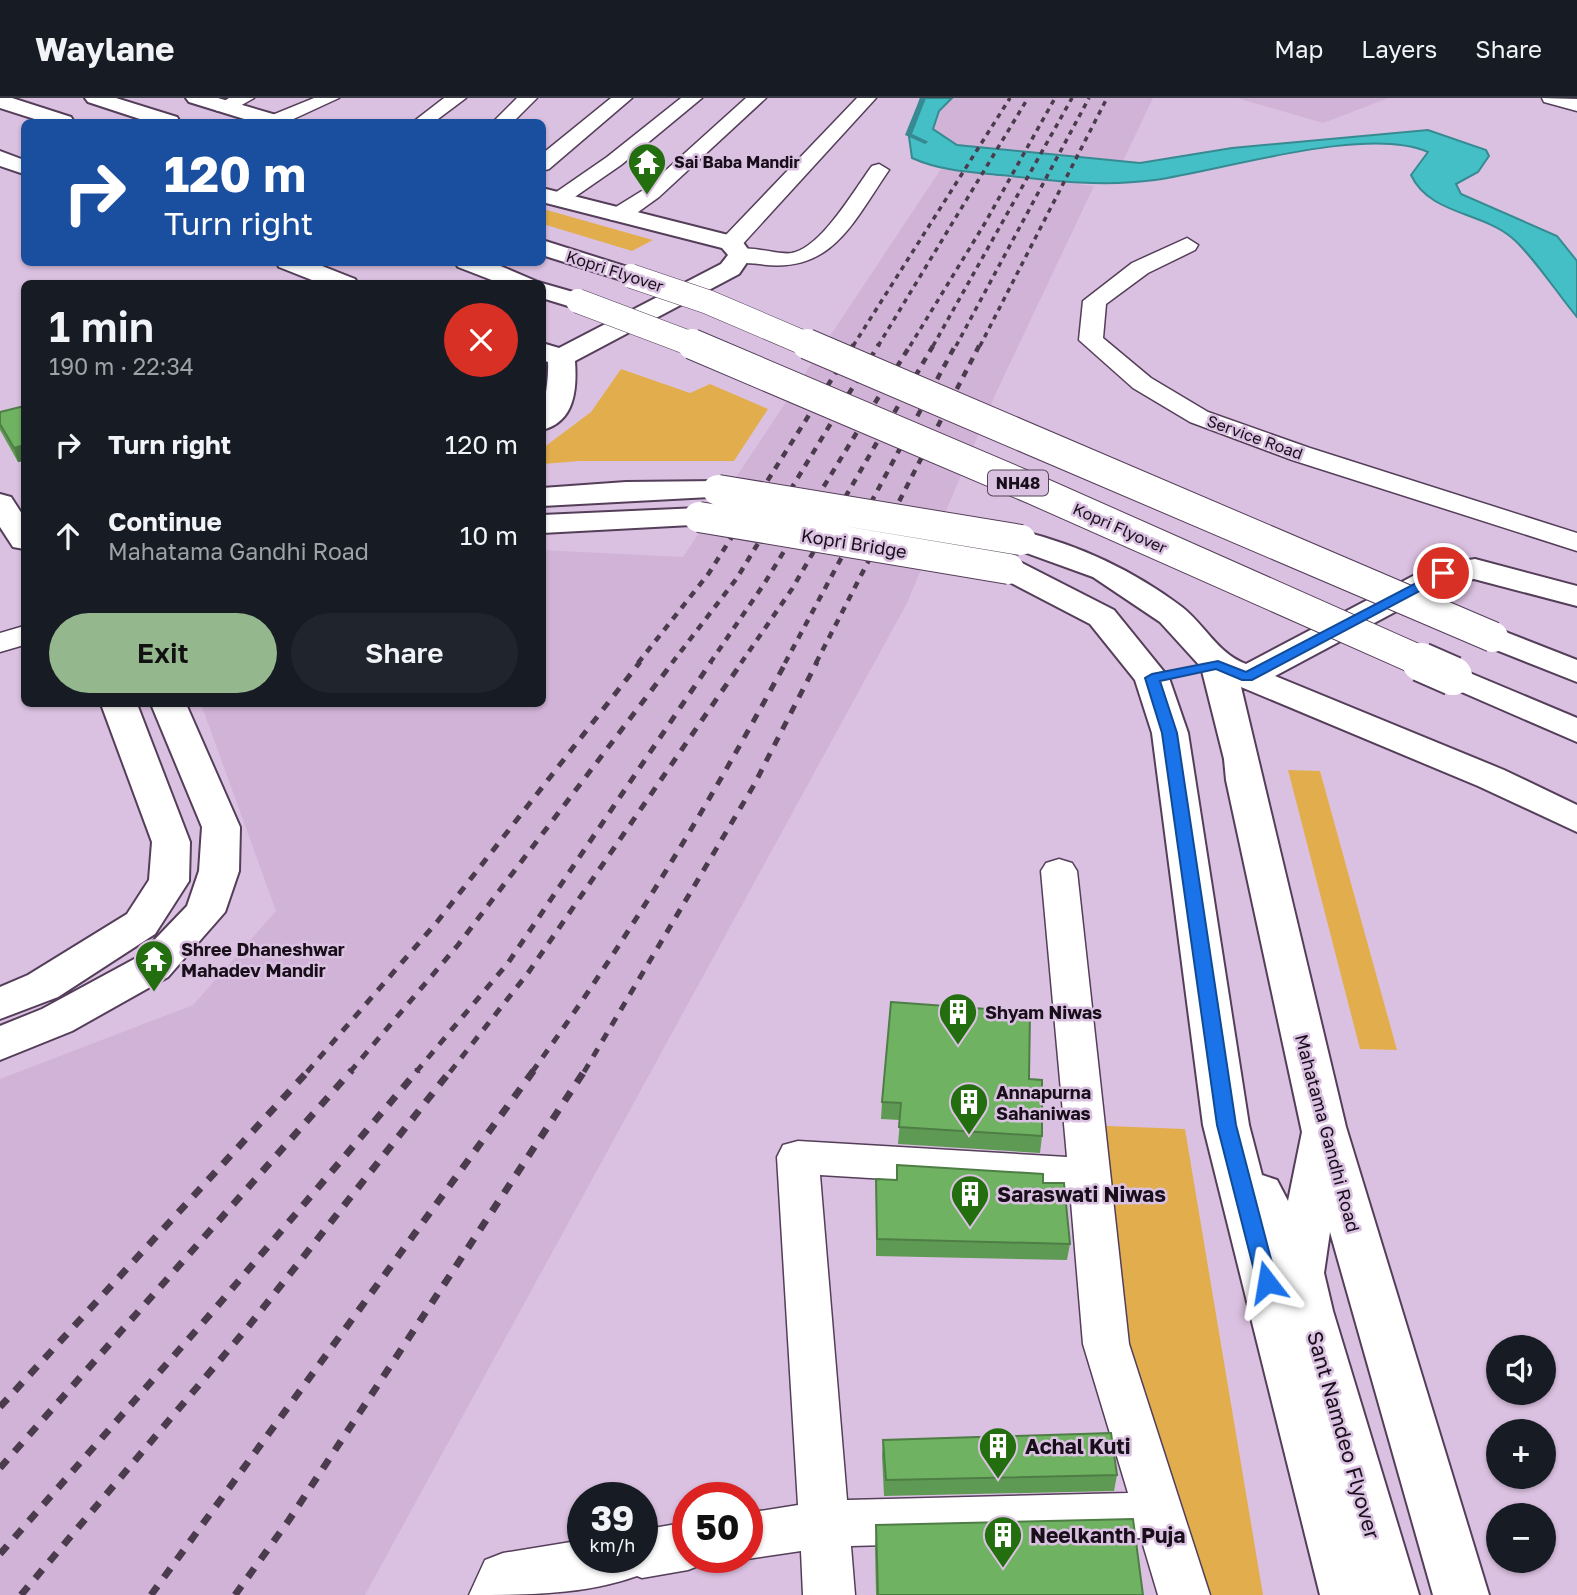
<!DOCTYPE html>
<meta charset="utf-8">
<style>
:root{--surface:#171b24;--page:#20242c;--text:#f1f3f6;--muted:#9ea1a6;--line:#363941;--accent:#94b78e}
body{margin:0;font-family:"Golos Text",sans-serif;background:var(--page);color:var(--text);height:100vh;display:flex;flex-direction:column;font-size:26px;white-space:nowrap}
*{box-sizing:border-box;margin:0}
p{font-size:23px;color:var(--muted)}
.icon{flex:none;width:38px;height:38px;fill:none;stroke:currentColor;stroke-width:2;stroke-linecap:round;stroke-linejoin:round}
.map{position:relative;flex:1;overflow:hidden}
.side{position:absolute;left:21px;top:182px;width:525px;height:427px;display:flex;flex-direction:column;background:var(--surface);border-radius:10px;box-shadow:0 2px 5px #0004}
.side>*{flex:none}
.hud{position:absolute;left:21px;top:21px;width:525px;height:147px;border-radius:10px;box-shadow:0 2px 5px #0004;background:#1a4fa0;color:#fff;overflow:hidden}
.controls{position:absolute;left:1486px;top:1237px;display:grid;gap:14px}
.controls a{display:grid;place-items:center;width:70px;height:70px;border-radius:50%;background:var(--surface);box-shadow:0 2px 5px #0004;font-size:35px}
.speed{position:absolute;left:567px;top:1384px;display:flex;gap:14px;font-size:35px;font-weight:700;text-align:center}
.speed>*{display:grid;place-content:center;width:91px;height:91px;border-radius:50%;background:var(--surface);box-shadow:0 2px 5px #0004;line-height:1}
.speed small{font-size:18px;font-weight:400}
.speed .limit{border:10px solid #d22;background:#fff;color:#111}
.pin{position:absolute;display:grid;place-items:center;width:60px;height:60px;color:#fff;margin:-30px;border:4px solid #fff;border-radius:50%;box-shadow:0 2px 7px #0007}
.me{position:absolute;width:77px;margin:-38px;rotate:346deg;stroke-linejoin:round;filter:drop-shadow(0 0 5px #0008)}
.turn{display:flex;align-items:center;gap:24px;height:147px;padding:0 28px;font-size:32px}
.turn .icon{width:91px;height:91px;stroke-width:2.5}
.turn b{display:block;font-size:49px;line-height:60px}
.round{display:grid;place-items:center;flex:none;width:74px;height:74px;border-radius:37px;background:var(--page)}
.head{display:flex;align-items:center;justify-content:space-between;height:119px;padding:0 28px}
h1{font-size:42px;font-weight:600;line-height:52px}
.cta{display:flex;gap:14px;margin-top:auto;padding:14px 28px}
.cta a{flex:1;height:80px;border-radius:42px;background:var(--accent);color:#111;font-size:28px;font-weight:600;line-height:80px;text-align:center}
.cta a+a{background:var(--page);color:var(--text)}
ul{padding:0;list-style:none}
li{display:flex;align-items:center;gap:21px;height:91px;padding:0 28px}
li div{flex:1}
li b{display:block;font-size:26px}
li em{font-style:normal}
header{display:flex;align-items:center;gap:42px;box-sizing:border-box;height:98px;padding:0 35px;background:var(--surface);border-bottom:2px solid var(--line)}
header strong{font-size:33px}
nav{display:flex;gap:38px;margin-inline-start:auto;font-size:24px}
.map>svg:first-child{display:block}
</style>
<header>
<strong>Waylane</strong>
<nav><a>Map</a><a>Layers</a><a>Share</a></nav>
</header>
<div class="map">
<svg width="1577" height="1497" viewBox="0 0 1577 1497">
<rect width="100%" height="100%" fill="#dbc1e1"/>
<path fill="#d1b3d7" d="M952 0H1153L1123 63 956 47 933 32 939 13Z
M1237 0H1389L1323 25Z
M941 71 1094 88 995 297 907 505 365 1497H0V981L193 907 276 813 201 606H542L543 452 683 459Z"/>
<path fill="#e2ae4d" d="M543 111 653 142 632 153 543 126Z
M621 271 690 295 710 286 768 311 734 363H580L543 366V350L591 314Z
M1288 672 1320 673 1397 952 1360 951Z
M1083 1027 1185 1031 1263 1497H1160Z"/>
<path fill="#44bfc6" stroke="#378a92" stroke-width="2" d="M921 0H952L939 13 933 31 957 47 1140 65 1232 50 1428 32 1486 52 1489 58 1478 74 1456 86 1461 96 1557 138 1577 163V219C1559 198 1531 155 1511 139 1481 114 1429 116 1411 77L1428 54C1366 27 1225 72 1155 82 1103 89 1053 83 1001 77 970 74 941 73 912 60L909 39Z"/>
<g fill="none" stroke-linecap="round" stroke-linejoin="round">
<path fill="#378a92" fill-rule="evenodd" d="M920 0H926L912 36 927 43 928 44 925 46 905 37Z"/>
<g stroke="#543e59" stroke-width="3">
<path id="street" d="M229 0H254L231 13H217L215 9Z
M314 0H339L287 24H262L265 20Z
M444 0H466L434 24H413Z
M517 0H537L513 24H493Z
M611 0H632L549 71 542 73V56Z
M681 0H702L621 67 566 105H552L549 101 552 97 607 59Z
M746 0H766L659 99 627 122H611L608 117 611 112 645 91Z
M857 0H876L739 150H723L720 145 723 140Z
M1542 0 1577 1V13L1544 4Z
M879 66 889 72C853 124 832 177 759 166 749 165 735 166 729 157 740 142 775 158 792 155 822 149 854 92 872 68Z
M1187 140 1198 147 1195 152 1148 175 1106 206 1103 240 1151 280 1208 314 1310 350 1577 435V453L1292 362 1190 324 1133 290 1079 242 1083 203 1132 165Z
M24 528V547L0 554V535Z
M1059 761 1072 765 1077 773 1129 1246 1210 1497H1158L1141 1440 851 1448 855 1497H803L801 1453 747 1461 742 1460H747V1415L798 1407 777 1059 783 1047 798 1043 1067 1059 1041 773 1046 765ZM820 1077 1070 1092 1083 1246 1128 1395 847 1402Z
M688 1424V1460H708L706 1465 688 1472 642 1480 637 1478C584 1497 525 1497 469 1497L485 1462 503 1455 583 1442V1460H642V1432Z"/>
</g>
<g stroke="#543e59" stroke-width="4">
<path id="secondary" d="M186 0H218L283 19 286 24H254L189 4Z
M0 53 24 62V76L0 68Z
M542 90 740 140 752 157 739 176 575 263C577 291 575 324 542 332 542 309 549 288 548 264L542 262V245L559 250 721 166 728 157 722 150 542 104Z
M276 164H312L355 181 358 186H322L279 169Z
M718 383 729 386 733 392 729 398 542 408V390L626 384Z
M0 396 11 399 24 419V451L13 449 0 429Z
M699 410 710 412 714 419 710 426 542 435V417Z
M1021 433C1079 447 1134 473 1182 509 1205 527 1217 555 1246 566L1432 468 1475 461 1577 488V508L1474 481 1451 484 1275 578 1504 672 1577 707V734L1478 688 1241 589 1346 1029 1489 1497H1433L1330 1134 1324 1175 1333 1213 1419 1497H1320L1203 1027 1152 635 1135 582 1090 526 998 478 993 471 998 464 1009 461 1020 464 1114 512 1169 580 1188 635 1249 1027 1262 1077 1277 1082 1288 1103 1302 1034 1226 682 1224 661 1201 569 1160 524 1093 479 1010 449 1005 442 1010 435Z
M101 606H137L190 744 189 783 155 836 58 899 0 921V889L28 877 127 816 149 782 152 744Z
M151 606H186L240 729 239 773 225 814 168 879 72 933 0 962V928L42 911 138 859 187 808 199 773 202 729Z"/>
</g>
<g stroke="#543e59" stroke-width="4">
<path id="highway" d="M0 0H12L71 19 74 24H44L0 10Z
M85 0H116L177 19 180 24H149L88 4Z
M542 142 640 173 643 178 640 183 631 185 542 157Z
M455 164H491L538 184 587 198 591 203 587 208 578 211 542 200V186H502L458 169Z
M1493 529 1577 562V584L1481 546 1476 539 1481 532Z
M1453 568 1577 620V644L1441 585 1436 578 1441 571Z"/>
</g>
<use href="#street" fill="#fff" fill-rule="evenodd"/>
<use href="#secondary" fill="#fff" fill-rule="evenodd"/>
<use href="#highway" fill="#fff" fill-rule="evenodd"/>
<path stroke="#4a3c4d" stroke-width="3.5" stroke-dasharray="5 5" stroke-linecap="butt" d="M853 248 1010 0
M878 248 1028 0
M910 248 985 125 1055 0
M933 248 1072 0
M956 248 1089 0
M980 248 1107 0"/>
<path stroke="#4a3c4d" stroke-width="4.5" stroke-dasharray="7 7" stroke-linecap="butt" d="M638 565 709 475 854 246
M672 565 737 480 879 246
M710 565 764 486 911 246
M741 565 792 491 934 246
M785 565 956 246
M816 565 980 246"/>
<path stroke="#4a3c4d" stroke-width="5" stroke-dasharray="9 9" stroke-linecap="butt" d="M307 974 437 824 640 564
M350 974 458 847 673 564
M416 974 508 865 711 564
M450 974 528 875 742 564
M532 974C627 843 709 706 786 564
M584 974 754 687 817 564"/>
<path stroke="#4a3c4d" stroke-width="7" stroke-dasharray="11 11" stroke-linecap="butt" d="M0 1309 309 972
M0 1370 352 972
M0 1456 214 1212 418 972
M21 1497 248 1229 451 972
M151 1497 534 972
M235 1497 289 1422 585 972"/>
<g stroke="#543e59" stroke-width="32" stroke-linecap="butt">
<path id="secondary-bridge" d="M718 392 1021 442
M699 419 1009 471"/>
</g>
<g stroke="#543e59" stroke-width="25" stroke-linecap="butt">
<path id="highway-bridge-far2" d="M631 178 708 204 811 248
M578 203 697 248"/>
</g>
<g stroke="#543e59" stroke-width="32" stroke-linecap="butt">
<path id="highway-bridge-far1" d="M692 246 1033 391 1425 565
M807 246 1493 539"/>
</g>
<g stroke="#543e59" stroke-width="42" stroke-linecap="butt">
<path id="highway-bridge" d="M1421 564 1453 578"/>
</g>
<use href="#secondary-bridge" stroke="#fff" stroke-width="30"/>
<use href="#highway-bridge-far2" stroke="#fff" stroke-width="24"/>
<use href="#highway-bridge-far1" stroke="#fff" stroke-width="30"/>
<use href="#highway-bridge" stroke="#fff" stroke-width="38"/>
</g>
<path fill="#5f9a54" d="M24 308V363L18 364 0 332V326Z
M1029 981 1042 1038 1040 1055 898 1046 900 1022 881 1021 882 1004Z
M876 1081 1043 1085 1070 1146 1067 1162 876 1158Z
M883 1342 1117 1377 1114 1393 884 1398 882 1358Z
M876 1427 1143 1497H876L875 1450Z"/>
<path fill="#4e7d45" d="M24 347V363L18 364 14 350Z"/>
<path fill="#6fb362" stroke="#4e7d45" stroke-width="2" d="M24 308V347L14 350 0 326V314Z
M891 904 1030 914 1029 981 1042 982V1038L899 1029 901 1005 882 1004Z
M897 1067 1043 1076V1085H1064L1070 1146 877 1141 876 1081 897 1082Z
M1111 1335 1117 1377 886 1382 883 1342Z
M1133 1421 1143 1497H878L876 1427Z"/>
<path fill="#1a73e8" stroke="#114b97" stroke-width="2" d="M1443 471 1448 472V478L1252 582H1242L1216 571 1160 583 1177 635 1236 1027 1277 1184 1274 1190 1267 1192 1260 1190 1257 1184 1217 1027 1162 635 1145 580 1152 576 1218 563 1246 574Z"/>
<defs>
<g id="temple-pin" transform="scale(2.0125)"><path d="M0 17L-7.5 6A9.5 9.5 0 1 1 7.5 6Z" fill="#236e0f" stroke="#dbc1e1"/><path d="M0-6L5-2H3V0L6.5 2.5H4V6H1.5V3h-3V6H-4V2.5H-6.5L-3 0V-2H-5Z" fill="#fff"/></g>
<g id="building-pin" transform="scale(2.0125)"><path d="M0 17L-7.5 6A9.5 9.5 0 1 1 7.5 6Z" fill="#236e0f" stroke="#dbc1e1"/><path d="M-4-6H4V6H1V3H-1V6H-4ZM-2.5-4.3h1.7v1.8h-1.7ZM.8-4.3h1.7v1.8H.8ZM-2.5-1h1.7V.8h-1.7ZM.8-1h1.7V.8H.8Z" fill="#fff"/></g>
</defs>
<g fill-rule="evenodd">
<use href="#temple-pin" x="647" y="64"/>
<use href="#temple-pin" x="154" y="861"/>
<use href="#building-pin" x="958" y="914"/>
<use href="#building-pin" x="969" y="1004"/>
<use href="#building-pin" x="970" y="1096"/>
<use href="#building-pin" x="998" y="1348"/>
<use href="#building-pin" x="1003" y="1437"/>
</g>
<g text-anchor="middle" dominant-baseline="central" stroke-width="5" stroke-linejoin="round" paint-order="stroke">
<g font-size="16" font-weight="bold" fill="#180f1a" stroke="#dbc1e1" text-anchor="start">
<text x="674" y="64">Sai Baba Mandir</text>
</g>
<g font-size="16" fill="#180f1a" stroke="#dbc1e1">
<text transform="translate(615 173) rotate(18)">Kopri Flyover</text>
<text transform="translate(1255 339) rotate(20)">Service Road</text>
<text transform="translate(1120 430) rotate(24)">Kopri Flyover</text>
</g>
<rect fill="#dbc1e1" stroke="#524456" stroke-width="2" x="988" y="372.5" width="60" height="25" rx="5"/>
<g font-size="16" font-weight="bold" fill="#180f1a">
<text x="1018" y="385">NH48</text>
</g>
<g font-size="18" fill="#180f1a" stroke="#dbc1e1">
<text transform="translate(854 445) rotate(9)">Kopri Bridge</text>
<text transform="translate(1328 1035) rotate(75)">Mahatama Gandhi Road</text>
</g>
<g font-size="18" font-weight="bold" fill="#180f1a" stroke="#dbc1e1" text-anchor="start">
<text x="181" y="851">Shree Dhaneshwar<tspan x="181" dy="21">Mahadev Mandir</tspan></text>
<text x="985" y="914">Shyam Niwas</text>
<text x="996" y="994">Annapurna<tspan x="996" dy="21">Sahaniwas</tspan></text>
</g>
<g font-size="21" font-weight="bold" fill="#180f1a" stroke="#dbc1e1" text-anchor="start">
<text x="997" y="1096">Saraswati Niwas</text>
<text x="1025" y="1348">Achal Kuti</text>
<text x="1030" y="1437">Neelkanth Puja</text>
</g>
<g font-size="21" fill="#180f1a" stroke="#dbc1e1">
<text transform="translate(1344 1337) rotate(74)">Sant Namdeo Flyover</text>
</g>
</g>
</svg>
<div class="controls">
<a><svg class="icon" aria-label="sound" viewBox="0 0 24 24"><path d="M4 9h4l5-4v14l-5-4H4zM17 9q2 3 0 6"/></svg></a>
<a>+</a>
<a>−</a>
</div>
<div class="speed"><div>39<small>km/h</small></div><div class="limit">50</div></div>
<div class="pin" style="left:1443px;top:475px;background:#d93025"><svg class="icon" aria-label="arrive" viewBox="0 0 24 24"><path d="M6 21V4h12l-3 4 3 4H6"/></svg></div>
<svg class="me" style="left:1267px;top:1184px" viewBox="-20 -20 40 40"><path d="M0-17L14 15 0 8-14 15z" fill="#1a73e8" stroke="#fff" stroke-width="4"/></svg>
<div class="hud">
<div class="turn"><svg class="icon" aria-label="right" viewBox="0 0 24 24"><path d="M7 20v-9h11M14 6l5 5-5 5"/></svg><div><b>120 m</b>Turn right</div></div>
</div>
<section class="side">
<div class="head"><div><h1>1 min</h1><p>190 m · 22:34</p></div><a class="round" style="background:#d93025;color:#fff"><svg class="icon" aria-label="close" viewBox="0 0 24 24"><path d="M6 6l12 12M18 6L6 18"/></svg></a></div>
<ul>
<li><svg class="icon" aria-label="right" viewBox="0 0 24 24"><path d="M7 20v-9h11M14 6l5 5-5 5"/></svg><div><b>Turn right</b></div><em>120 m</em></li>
<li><svg class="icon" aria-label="ahead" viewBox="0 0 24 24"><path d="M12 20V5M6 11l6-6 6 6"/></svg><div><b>Continue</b><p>Mahatama Gandhi Road</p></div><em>10 m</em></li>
</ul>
<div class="cta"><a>Exit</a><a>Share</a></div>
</section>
</div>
